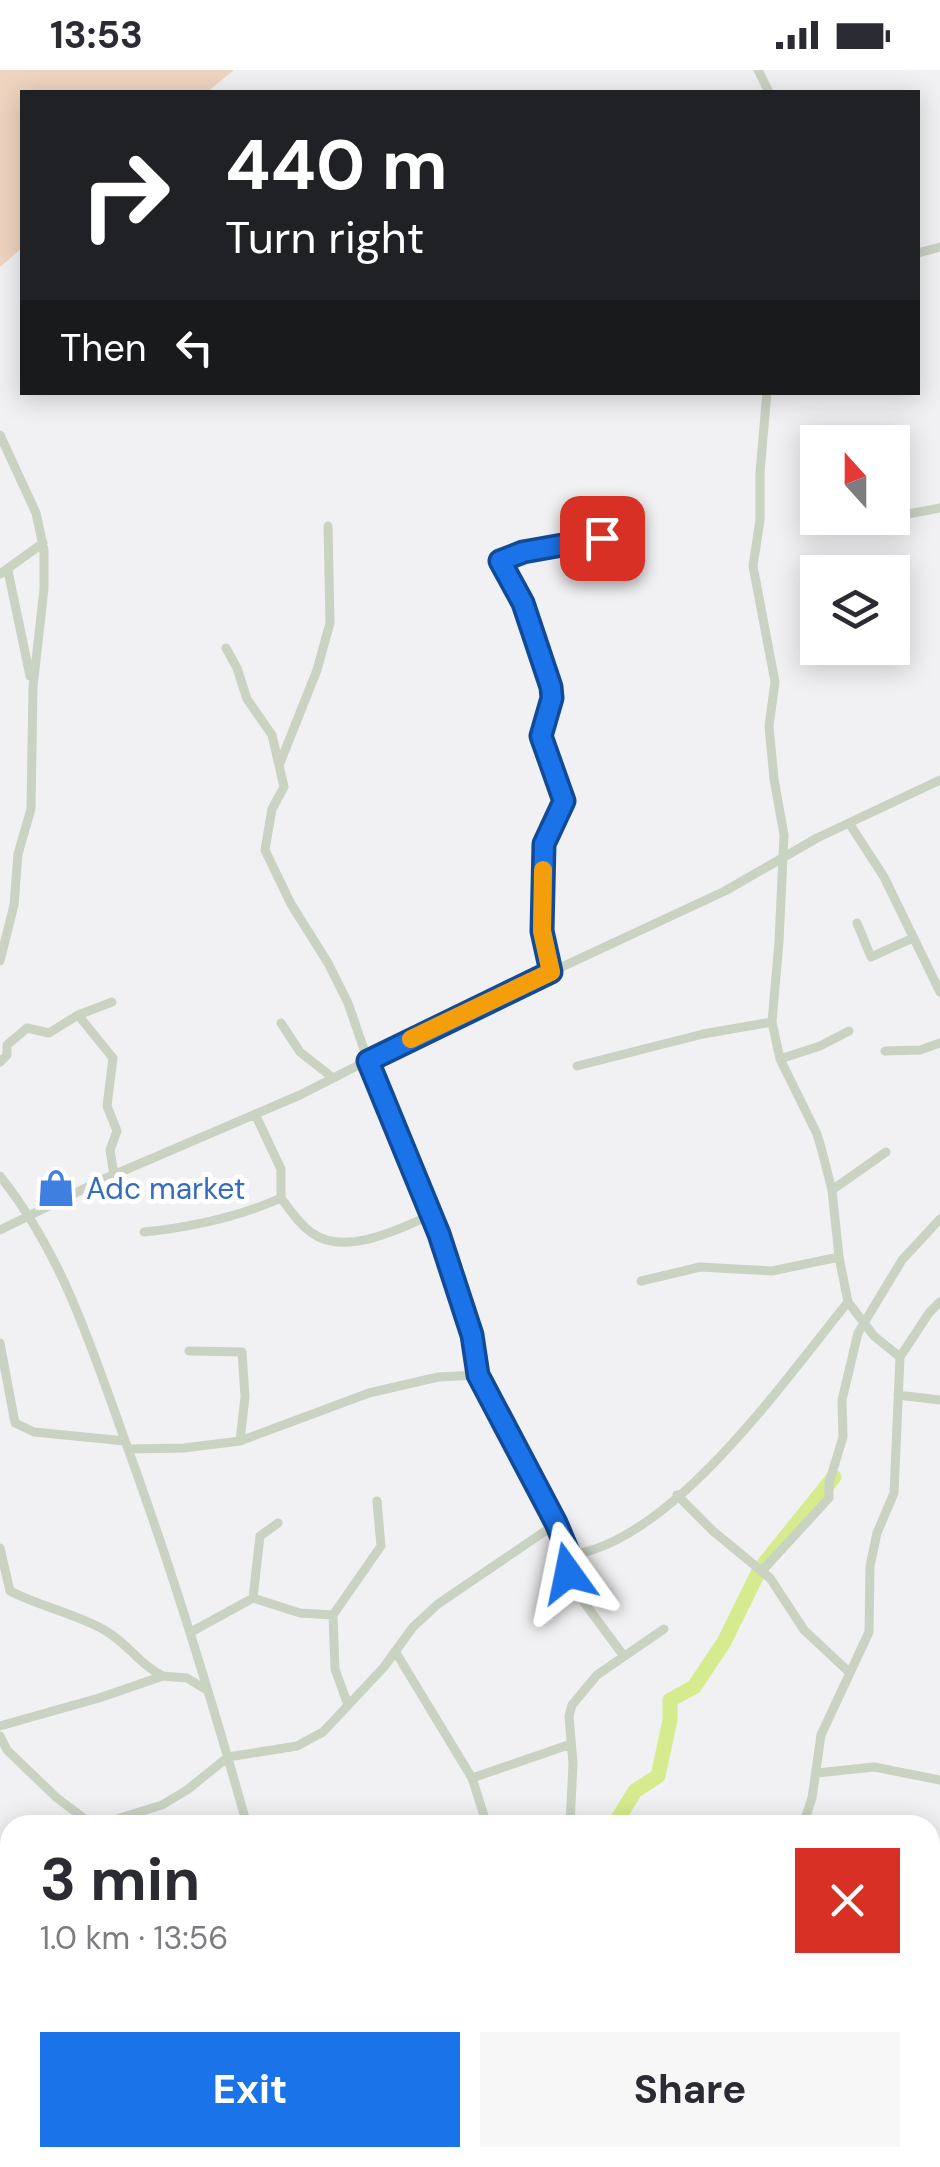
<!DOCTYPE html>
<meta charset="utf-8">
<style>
:root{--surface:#fff;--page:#f7f7f7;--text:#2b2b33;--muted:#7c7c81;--accent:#1a73e8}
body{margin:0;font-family:"DM Sans",sans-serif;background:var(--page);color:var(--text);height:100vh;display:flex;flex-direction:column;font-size:38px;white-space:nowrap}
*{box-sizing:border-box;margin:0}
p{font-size:32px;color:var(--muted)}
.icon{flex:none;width:55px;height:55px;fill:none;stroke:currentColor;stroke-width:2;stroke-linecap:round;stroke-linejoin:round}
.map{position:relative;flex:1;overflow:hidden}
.side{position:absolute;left:0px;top:1745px;width:940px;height:352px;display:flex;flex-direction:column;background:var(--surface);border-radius:30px 30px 0 0;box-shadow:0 5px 25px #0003}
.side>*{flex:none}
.banner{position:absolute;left:20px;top:20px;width:900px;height:305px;border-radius:0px;box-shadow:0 5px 25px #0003;background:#202124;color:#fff;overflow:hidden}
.needle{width:65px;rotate:339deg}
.tools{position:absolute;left:800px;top:355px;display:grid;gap:20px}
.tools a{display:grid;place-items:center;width:110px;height:110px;border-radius:0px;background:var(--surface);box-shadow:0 5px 25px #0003;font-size:50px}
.pin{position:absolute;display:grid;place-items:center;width:85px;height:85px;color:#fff;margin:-42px;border-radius:20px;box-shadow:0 5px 15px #0006}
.me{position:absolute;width:110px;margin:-55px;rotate:348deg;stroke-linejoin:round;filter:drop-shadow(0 0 8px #0008)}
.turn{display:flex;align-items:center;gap:35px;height:210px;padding:0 40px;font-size:45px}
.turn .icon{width:130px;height:130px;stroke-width:2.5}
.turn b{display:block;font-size:70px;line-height:85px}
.then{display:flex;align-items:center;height:95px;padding:0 40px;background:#0003;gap:20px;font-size:38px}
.round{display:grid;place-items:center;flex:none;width:105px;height:105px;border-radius:0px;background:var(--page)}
.head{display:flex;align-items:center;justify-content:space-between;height:170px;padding:0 40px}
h1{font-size:60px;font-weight:700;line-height:75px}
.cta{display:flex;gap:20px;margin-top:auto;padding:20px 40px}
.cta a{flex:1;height:115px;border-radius:0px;background:var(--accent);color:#fff;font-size:40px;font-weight:700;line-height:115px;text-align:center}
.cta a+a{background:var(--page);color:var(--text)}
.status{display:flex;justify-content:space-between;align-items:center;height:70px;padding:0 50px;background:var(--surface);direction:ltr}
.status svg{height:28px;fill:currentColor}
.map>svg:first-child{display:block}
</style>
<div class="status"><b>13:53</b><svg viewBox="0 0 49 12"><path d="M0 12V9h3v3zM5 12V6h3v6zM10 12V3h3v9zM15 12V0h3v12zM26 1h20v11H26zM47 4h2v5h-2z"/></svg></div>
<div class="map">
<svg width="940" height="2097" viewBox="0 0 940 2097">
<rect width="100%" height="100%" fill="#f1f1f3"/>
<path fill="#efd4c0" d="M0 0H234L207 22H22V178L0 197Z"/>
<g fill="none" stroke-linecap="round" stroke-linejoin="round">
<path stroke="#d5eb8e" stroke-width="15" d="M614 1755 635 1721 658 1706 670 1650V1630L694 1617 724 1572 760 1499 834 1407
M380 2088 383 2097"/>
<path stroke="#cad2c2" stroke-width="9" d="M758 0 769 22
M918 183 940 177
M767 322 760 402V450L753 496 775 612 769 656 774 709 784 765 779 872 772 952 780 989 817 1064 822 1081 832 1120 839 1187 848 1232 874 1266 900 1287
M0 365 36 443 44 480V519L33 617 31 739 18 784 14 835 0 891
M897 446 940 438
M8 501 30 606
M0 504 43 473
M280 693 317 600 330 553 328 456
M849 753 884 807 940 922
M857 853 871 887 913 868
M551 902 542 861 544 774 564 731 541 666 552 628 551 617 523 533 500 491 523 482 602 468
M78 945 112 932
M281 953 300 982 333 1008
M885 981 920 980 940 973
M780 989 820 976 849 961
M0 992 7 985V975L27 958 49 963 78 945 113 988 107 1036 117 1061 110 1080 114 1105
M577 996 703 964 772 952
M0 1106C62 1184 90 1273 123 1365 170 1493 210 1623 247 1755
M832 1120 886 1082
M281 1128C290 1140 299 1154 312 1163 345 1187 399 1159 431 1145
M0 1160 104 1109 300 1025 439 954 725 821 817 768 940 710
M144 1162C192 1157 236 1148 281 1128V1099L255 1044
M641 1211 700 1197 772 1201 839 1187
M0 1273 15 1353 34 1362 125 1371
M189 1281 242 1282 245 1327 240 1371
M898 1325 940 1330
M128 1379 184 1378 240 1371 369 1323 438 1307 478 1305
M677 1425 713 1461 770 1508 804 1560 850 1603
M557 1453 569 1485 568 1503 572 1516 623 1585
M0 1478 10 1521C41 1537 77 1544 106 1561 128 1574 140 1595 163 1606
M569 1485C671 1474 786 1308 848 1232
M762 1501 829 1428V1413L843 1367 842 1330 858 1263 902 1190 940 1149
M253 1528 260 1466 278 1453
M333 1545 381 1476 377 1431
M191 1562 253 1528 300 1543 333 1545 335 1599 348 1635
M395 1581 472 1708 487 1755
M0 1656 99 1628 163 1606 187 1608 205 1619
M0 1666 7 1680 57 1728 85 1749 107 1752 162 1735 187 1720 228 1687 297 1676 323 1662 384 1597 413 1557 438 1534 557 1453 478 1305 472 1265 439 1163 368 991 348 933 328 893 291 834 265 780 272 739 284 717 272 665 247 629 237 598 226 578
M817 1703 874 1697 940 1710
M472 1708 571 1674
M570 1755 573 1693 569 1646 572 1635 597 1605 664 1559
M803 1755 812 1728 821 1665 869 1562 870 1496 877 1463 894 1423 900 1287 929 1243 940 1232
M0 1889 10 1899
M930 2010 940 1997
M289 2088 297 2097
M346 2088 349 2097
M530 2088 534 2097
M723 2088 729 2097
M656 2097 664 2088
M902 2097 905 2088"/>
</g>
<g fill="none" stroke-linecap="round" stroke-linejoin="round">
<g stroke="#114b97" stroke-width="25">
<path id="route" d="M568 1503 569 1484 556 1453 478 1305 472 1265 439 1164 368 991 551 902 542 861 544 774 564 731 541 666 552 628 551 617 523 533 500 491 523 482 602 468"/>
</g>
<use href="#route" stroke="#1a73e8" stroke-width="18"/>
<path stroke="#f59e0b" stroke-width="18" d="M411 969 551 902 542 861 543 800"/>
</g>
<defs>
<g id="shop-bare" transform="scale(3)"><path d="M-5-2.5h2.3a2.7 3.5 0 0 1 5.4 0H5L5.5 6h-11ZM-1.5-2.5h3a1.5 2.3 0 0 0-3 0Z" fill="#3f7fe0" stroke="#fff" stroke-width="2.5" paint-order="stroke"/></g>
</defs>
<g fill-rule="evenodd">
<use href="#shop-bare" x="56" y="1118"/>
</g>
<g text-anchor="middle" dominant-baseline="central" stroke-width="10" stroke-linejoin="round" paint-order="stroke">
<g font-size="30" fill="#366cbe" stroke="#fff" text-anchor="start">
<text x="86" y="1118">Adc market</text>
</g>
</g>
</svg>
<div class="tools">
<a><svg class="needle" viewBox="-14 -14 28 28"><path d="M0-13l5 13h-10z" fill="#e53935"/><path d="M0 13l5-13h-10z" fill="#7c7c81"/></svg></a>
<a><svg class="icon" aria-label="layers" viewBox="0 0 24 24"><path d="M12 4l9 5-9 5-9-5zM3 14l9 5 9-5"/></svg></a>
</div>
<div class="pin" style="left:602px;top:468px;background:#d93025"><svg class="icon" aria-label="arrive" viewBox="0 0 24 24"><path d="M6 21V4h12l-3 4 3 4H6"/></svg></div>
<svg class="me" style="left:568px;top:1503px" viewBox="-20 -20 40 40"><path d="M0-17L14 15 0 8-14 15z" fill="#1a73e8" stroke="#fff" stroke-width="4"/></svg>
<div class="banner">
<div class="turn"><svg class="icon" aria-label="right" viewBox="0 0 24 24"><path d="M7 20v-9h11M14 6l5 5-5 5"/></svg><div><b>440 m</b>Turn right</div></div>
<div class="then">Then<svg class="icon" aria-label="left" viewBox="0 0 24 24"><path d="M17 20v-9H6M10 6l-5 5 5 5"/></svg></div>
</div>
<section class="side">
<div class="head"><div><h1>3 min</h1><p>1.0 km · 13:56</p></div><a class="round" style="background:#d93025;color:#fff"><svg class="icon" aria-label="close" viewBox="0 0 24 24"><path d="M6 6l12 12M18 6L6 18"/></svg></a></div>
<div class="cta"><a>Exit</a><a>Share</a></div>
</section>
</div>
